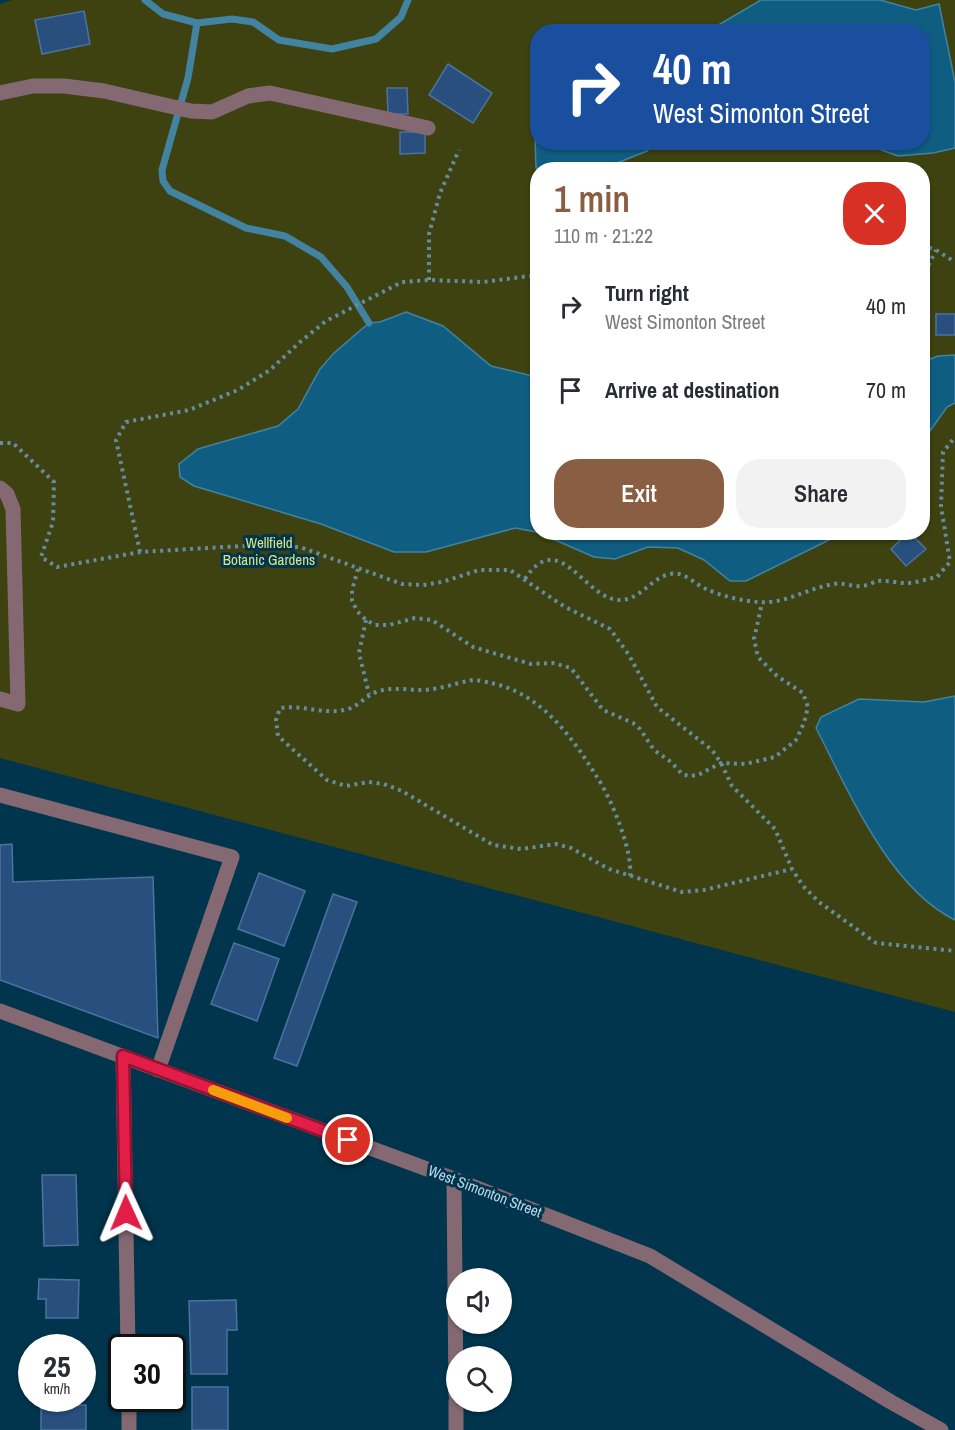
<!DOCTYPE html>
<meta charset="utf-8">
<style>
:root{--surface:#fff;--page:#f2f2f3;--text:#2b2b33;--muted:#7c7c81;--accent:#8a5e42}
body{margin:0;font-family:"Archivo Narrow",sans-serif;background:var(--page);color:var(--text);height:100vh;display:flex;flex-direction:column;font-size:22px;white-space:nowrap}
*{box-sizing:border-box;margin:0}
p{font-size:20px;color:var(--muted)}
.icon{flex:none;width:33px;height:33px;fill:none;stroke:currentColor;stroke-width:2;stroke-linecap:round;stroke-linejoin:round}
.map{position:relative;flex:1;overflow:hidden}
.panel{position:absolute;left:530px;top:162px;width:400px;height:378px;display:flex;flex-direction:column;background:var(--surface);border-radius:24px;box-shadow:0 2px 4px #0004}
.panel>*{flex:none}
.banner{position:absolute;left:530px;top:24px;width:400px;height:126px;border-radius:24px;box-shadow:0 2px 4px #0004;background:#1a4fa0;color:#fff;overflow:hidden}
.fabs{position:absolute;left:446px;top:1268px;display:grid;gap:12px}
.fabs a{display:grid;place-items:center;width:66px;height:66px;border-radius:50%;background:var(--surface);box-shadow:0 2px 4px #0004;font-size:30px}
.speed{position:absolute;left:18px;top:1334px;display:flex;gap:12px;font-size:30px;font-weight:700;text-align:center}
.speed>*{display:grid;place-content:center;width:78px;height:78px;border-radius:50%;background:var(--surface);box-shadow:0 2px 4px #0004;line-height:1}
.speed small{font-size:15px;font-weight:400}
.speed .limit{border:3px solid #111;border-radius:9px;background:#fff;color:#111}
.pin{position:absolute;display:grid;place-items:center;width:51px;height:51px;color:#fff;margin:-26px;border:3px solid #fff;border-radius:50%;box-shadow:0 2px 6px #0007}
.me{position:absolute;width:66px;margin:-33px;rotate:359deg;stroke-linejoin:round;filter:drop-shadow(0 0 4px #0008)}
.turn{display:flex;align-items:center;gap:21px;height:126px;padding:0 24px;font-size:27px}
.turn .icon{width:78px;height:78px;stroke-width:2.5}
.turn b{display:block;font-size:42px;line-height:51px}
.round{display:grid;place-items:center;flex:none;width:63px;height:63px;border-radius:24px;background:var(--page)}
.summary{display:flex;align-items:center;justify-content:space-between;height:102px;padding:0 24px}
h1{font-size:36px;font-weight:600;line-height:45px;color:var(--accent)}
.cta{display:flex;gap:12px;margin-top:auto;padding:12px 24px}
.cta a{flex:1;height:69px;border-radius:24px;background:var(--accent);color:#fff;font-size:24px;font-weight:600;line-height:69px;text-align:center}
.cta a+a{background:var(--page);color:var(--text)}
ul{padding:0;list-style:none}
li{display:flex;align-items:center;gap:18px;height:84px;padding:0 24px}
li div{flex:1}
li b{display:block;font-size:22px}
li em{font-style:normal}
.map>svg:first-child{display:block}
</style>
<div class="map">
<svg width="955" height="1430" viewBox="0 0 955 1430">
<rect width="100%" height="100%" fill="#00354d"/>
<path fill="#3d4210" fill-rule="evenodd" d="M12 0H955V1012L0 758V4ZM537 32H922V142H537ZM537 170H922V532H537Z"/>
<path fill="#0f5e82" stroke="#4283a1" stroke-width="1.5" d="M761 0H880L916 10 939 4 955 82V148L933 153 898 156 862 143 922 142V32L708 31Z
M537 133V142L655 143 647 151 602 169H539L536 168 535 137Z
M406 312 443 326 491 366 537 377V532L515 528 426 552H394L321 524 194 486 180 477 179 464 198 449 278 426 298 409 320 369 334 353 369 323 380 322Z
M955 355V403L947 407 923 441V362L938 356Z
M539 533H843L746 581H730L704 560 678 548 648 547 615 559 594 557Z
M955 696V920C889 888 848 790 816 728L821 717 859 699 924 702Z"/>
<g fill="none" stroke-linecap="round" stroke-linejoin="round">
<path stroke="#4283a1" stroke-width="7" d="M145 0 163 14 197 23 232 19 253 22 279 40 332 49 376 39 401 17 408 0
M197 23 188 78 162 170 163 181 170 191 246 228 285 236 321 257 347 287 369 323"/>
</g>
<path fill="#284f7e" stroke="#4e729f" stroke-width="1.5" d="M84 11 90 44 42 54 35 20Z
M448 64 492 93 473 123 429 95Z
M387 88H407L408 114H388Z
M400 132H425V153L400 154Z
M936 314H955V335H936Z
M909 532 926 549 906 566 891 549Z
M12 844 13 882 153 877 158 1038 0 980V845Z
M259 873 305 891 284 946 238 929Z
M333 894 357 902 297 1066 274 1058Z
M234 943 279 959 257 1021 211 1004Z
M42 1175H76L78 1245 44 1246Z
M39 1279 79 1280 78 1318H46V1299H38Z
M236 1300 237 1330H227V1374H191L189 1301Z
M24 1371H32V1388L24 1389Z
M192 1387H228V1430H192Z
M86 1405V1430H41V1406Z"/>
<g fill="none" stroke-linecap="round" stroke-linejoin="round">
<path stroke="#648da2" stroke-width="4" stroke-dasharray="3 4.5" stroke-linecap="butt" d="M922 245 936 250 955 262
M922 279 936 250
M429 280V234L440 193 459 150
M0 443H13L54 482 53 522 41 557 57 567 140 552 242 546 300 547 402 584 423 585 442 582 479 570H510L565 607 610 629 629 655 657 707 712 750 721 763 732 786 775 829 792 869 803 886 819 902 876 943 955 951
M140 552 116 440 126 422 189 410 238 390 270 370 300 342 326 321 402 282 429 280 483 282 537 275
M358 569 352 590V600L357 611 366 620 375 625H389L415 618 432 620 473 647 531 664 553 663 571 668 603 710 633 723 640 729 654 750 671 762 682 774 689 776 698 775 721 763 745 764 775 757 796 740 804 723 808 707 803 693 777 676 758 657 754 639 762 603
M525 579C560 525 586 603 622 600 642 598 651 578 670 574 685 571 694 584 706 589 721 596 743 601 759 602 786 604 808 588 834 584 843 582 852 587 861 586 867 586 873 582 878 581 887 580 897 583 906 583 916 583 927 579 937 577L950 562 941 506 943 452 955 437
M366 620 359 653 369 694
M630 876C633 851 611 798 597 777 572 737 541 693 491 683 486 682 479 680 473 680 460 682 447 687 433 689 416 692 396 686 379 691 366 695 359 706 348 709 325 716 303 704 280 708L276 720 278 736 327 780 346 786 369 782 384 784 402 791 493 845 521 849 556 844 571 848 609 869 682 892 704 890 792 869"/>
<path stroke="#846973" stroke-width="15" d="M0 93 33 86H64L104 91 191 111 212 112 248 96 270 93 428 128
M0 488 7 494 13 509 18 704 0 699
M0 795 232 857 158 1070
M0 1011 454 1179 650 1256 891 1402 941 1430
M123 1056 128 1347
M454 1179 456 1395
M129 1398V1430
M456 1401V1430"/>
</g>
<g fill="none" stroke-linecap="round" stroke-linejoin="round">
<g stroke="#92132f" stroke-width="15">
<path id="route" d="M126 1213 123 1056 348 1140"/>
</g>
<use href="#route" stroke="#e11d48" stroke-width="10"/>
<path stroke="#f59e0b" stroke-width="10" d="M213 1090 287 1118"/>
</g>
<g text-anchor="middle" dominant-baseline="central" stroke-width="6" stroke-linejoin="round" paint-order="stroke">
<g font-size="15" fill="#d7e383" stroke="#00354d">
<text x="269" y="542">Wellfield<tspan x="269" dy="17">Botanic Gardens</tspan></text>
</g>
<g font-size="15" fill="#b9d8ea" stroke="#00354d">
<text transform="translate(485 1191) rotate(21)">West Simonton Street</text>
</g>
</g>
</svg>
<div class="fabs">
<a><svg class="icon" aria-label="sound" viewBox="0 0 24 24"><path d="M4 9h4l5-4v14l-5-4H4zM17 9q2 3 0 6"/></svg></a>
<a><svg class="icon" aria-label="search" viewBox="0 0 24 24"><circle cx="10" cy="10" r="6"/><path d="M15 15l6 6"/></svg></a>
</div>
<div class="speed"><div>25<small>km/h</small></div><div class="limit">30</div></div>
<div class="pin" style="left:348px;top:1140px;background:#d93025"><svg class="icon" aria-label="arrive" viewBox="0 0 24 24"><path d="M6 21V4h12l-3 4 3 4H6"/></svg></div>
<svg class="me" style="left:126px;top:1213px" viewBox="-20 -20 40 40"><path d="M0-17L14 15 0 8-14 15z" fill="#e11d48" stroke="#fff" stroke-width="4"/></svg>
<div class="banner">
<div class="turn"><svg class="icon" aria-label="right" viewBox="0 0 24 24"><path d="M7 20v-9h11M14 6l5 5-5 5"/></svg><div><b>40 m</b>West Simonton Street</div></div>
</div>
<section class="panel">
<div class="summary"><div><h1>1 min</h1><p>110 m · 21:22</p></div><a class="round" style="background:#d93025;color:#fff"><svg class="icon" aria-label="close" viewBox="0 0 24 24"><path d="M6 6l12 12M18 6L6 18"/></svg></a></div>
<ul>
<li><svg class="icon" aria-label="right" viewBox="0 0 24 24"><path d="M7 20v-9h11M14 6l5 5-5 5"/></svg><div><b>Turn right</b><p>West Simonton Street</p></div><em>40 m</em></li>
<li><svg class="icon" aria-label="arrive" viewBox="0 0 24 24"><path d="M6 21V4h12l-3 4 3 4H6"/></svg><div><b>Arrive at destination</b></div><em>70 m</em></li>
</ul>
<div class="cta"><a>Exit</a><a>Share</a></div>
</section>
</div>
